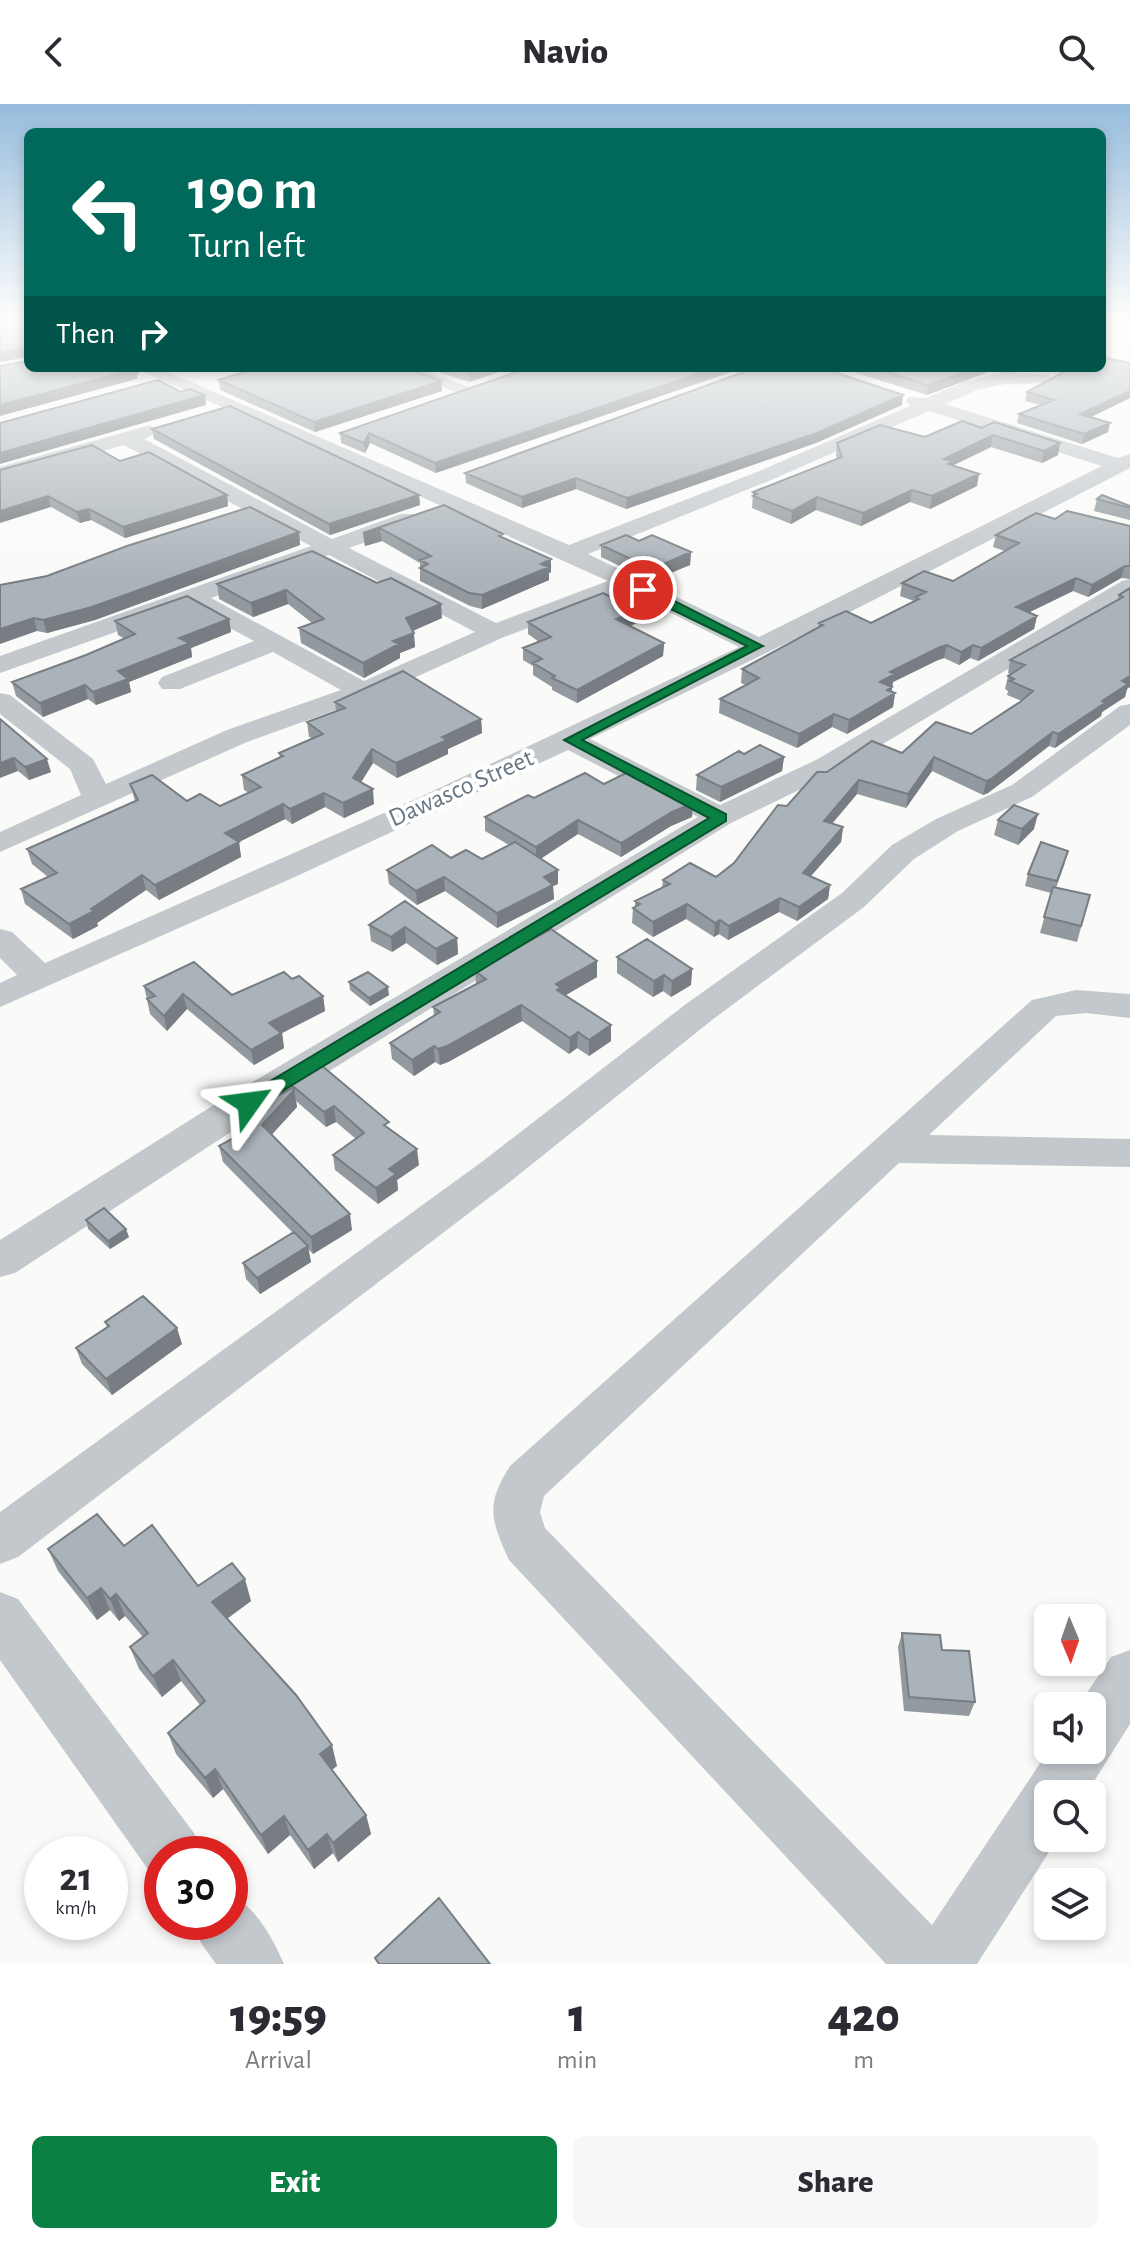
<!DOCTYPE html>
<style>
:root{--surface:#fff;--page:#f7f7f7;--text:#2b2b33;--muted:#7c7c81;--accent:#0b8043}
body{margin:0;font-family:"Alegreya Sans",sans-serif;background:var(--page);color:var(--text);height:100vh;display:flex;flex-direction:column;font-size:30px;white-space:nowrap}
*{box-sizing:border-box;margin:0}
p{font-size:26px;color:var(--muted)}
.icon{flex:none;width:44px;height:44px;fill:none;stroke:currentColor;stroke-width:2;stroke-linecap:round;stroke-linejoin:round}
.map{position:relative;height:1860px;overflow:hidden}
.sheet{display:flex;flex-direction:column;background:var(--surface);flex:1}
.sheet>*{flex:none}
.top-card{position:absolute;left:24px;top:24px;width:1082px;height:244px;border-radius:12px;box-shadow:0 4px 12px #0003;background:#00695c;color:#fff;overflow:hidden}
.needle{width:52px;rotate:178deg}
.fabs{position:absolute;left:1034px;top:1500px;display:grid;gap:16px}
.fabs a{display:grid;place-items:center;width:72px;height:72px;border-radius:12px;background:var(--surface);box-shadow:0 4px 12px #0003;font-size:40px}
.speed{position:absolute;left:24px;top:1732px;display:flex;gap:16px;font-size:40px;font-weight:700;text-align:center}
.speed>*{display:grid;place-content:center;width:104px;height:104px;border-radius:50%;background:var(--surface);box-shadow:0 4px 12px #0003;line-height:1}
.speed small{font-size:20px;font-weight:400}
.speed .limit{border:12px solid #d22;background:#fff;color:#111}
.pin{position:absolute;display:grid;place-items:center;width:68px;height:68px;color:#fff;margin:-34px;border:4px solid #fff;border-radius:50%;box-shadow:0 2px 8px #0007}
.me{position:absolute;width:88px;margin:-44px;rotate:59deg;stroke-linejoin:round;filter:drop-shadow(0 0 6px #0008)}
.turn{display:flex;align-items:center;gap:28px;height:168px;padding:0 32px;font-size:36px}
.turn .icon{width:104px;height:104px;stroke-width:2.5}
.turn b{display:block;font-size:56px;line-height:68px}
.then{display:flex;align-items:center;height:76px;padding:0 32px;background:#0003;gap:16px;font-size:30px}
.eta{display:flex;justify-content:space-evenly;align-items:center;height:136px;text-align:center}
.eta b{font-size:48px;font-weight:800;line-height:56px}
.button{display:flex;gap:16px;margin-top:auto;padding:16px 32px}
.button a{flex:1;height:92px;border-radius:12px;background:var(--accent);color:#fff;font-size:32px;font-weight:800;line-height:92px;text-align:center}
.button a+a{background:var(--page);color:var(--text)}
header{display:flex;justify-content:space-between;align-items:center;height:104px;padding:0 32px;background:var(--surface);font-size:36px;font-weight:800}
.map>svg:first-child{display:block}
</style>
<header><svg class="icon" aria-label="back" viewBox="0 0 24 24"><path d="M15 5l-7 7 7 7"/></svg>Navio<svg class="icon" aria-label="search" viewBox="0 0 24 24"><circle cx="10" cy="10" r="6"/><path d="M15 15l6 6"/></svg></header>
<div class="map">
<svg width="1130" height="1860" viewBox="0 0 1130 1860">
<rect width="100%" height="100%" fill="#fafaf8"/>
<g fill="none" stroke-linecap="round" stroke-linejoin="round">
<path fill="#c3c8cc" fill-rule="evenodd" d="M135 264H159L569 441 757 368 910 302 906 297 908 293 926 294 964 278 1005 268 1050 271V279L1005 280 977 286 945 300 1118 354 1130 350V364L860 503 590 635 720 701 816 656 1122 477 1130 475V492L836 668 731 719 237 1024 15 1169 0 1173V1136L209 1004 698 713 568 646 297 772 0 903V879L17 871 0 854V825L12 828 45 859 418 694 739 543 627 487 504 533 372 593 247 638 0 748V728L81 691 70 665 0 610V589L10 591 93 655 106 680 227 626 341 586 273 548 180 585H162L158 579 162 573 254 537 189 502 0 569V552L311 442 124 341 0 376V363L150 321 160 327 144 335 332 435 401 410H417L420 415 417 420 349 444 496 519 608 477ZM929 307 1102 362 759 533 588 450 771 376ZM329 451 475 528 364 577 211 494Z
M391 264H418L479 287 477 291H463Z
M1130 600V621L1032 693 958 727 914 755 864 803 712 916 511 1077 18 1453 0 1460V1408L483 1057 686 900 842 789 892 741 936 715 1012 681 1120 602Z
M1076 886 1130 890V914L1086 909 1056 912 929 1031 1130 1035V1063L899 1059 544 1392 540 1408 545 1424 932 1821 1049 1646H1092V1602H1078L1111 1553 1130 1546V1620L1086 1690H1048V1734H1058L977 1860H886L509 1456C491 1416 485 1401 510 1362L1032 896Z
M0 1488 18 1495 194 1729 202 1750H162V1774L152 1771 0 1556Z
M230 1791C256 1802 273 1835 284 1860H216L201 1839 192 1818H230Z"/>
</g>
<path fill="#929a9f" d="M1130 259V294L1091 313 1108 328 1082 340 1017 319 1019 310 1040 301 1025 297 1027 288Z
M239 264H407L441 277 442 287 315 328 220 286 219 276 247 267Z
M427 264H511L469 278Z
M528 264 436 369 370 339 365 349 341 339 340 329Z
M840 264H987L986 269 927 291Z
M902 301 816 339 626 405 576 385 522 404 466 379 465 369Z
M962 317 1058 351 1042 359 991 343 953 361 977 382 930 405 910 398 861 422 816 406 791 420 752 404 753 388 837 355 836 351 837 339 925 333Z
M152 325 419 391 420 401 330 431 154 335Z
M120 357 227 391 228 402 125 434 91 416 80 419 51 403 0 366Z
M1097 395 1130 402V416L1094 407Z
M444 401 503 434 551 468 549 469V476L482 505 470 502 420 477V459L382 437 365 442 363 429Z
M1055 415 1130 422V475L1121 474 1088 493 1073 487 1028 509 1037 512 1034 525 978 557 970 554 959 561 944 554 938 556 893 578 891 587 895 589 893 603 847 630 832 623 797 644 719 609 720 595 746 581 741 579 742 565 818 524 819 519H871L914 497 900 492 902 479 953 477 1005 447 993 443 996 431Z
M299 428 300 441 95 516 47 529 37 527 0 481Z
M639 437 691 448 690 461 651 477 601 453V441Z
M377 479 442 514 413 527 415 543 400 549V554L364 574 301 539 299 524 312 519 288 500 253 513 219 495 217 480Z
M1130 484 1127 585 1125 593 1102 608 1101 612 1055 644 1049 642 988 689 983 691 932 667 906 704 857 690 832 720 843 723 841 738 811 772 830 781 828 795 797 817 779 808 728 836 719 830 714 833 686 815 653 833 632 819 633 804 635 803V797L662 784 663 776 716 773 734 759 787 702 827 668 971 630 1022 597 1007 591 1008 587 1005 585 1008 572 1011 570 1008 569 1010 556 1118 495 1119 491Z
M637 507V519L629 522 664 539 663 552 577 599 552 586V583L533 571V562L523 556V544L539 538 528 530V518Z
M229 515 231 528 191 544 192 553 129 578 131 588 96 601 88 595 43 613 16 592 12 578 86 551 125 535 118 531 115 517Z
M335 598 481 615 482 629 448 645V650L397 674 373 659 361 678 374 700 344 714 325 703 292 720 285 715 239 738 241 753 159 796 146 786 97 819 98 822 73 835 25 800 21 785 48 773 32 760 27 745 135 697 130 680 187 697 220 702 249 689 244 686 242 671 280 654 279 649 312 634 309 633 307 618 336 607Z
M0 615 51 668 29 676 18 667Z
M744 650 784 653 782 667 720 698 696 686 697 671Z
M604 680 693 699 692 713 671 722 621 753 578 730 540 755 558 766V780L553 782 554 795 497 824 445 787 417 801 389 780 387 766 451 754 482 755 509 741 485 727V713L534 694Z
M998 716 1034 725 1018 741 994 731Z
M1065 759 1056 784 1090 791 1077 838 1040 829 1051 789 1025 782 1028 770Z
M405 797 457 834 458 850 437 861 406 839 392 848 371 837 369 821Z
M617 853 692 865 691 881 671 893 663 887 653 893 617 869Z
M475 867 597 873 565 891 611 921V937L589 952 577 944 569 950 522 917 448 958 440 961 435 958 414 972 392 955 390 939 434 912 433 903 476 880Z
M292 875 323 892 325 907 282 929 284 944 254 961 187 905 167 927 150 910 144 882 232 891Z
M349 878 389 891 370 902 350 886Z
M289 979 389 1025 419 1061 397 1076 398 1086 378 1100 335 1066 333 1051 356 1035 336 1018 326 1023 296 997 297 1003 272 1030 352 1126 313 1150 308 1145 311 1158 260 1190 246 1175 243 1159 293 1129 223 1058 219 1042 238 1031 235 1015 290 984Z
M86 1116 129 1133 110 1145 88 1125Z
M105 1218 182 1240 112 1291 82 1260 76 1244 107 1223Z
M124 1442 198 1482 251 1497 227 1515 337 1662 332 1665 366 1711 371 1730 338 1758 333 1749 314 1765 290 1731 268 1750 223 1685 213 1694 176 1650 168 1629 200 1601 181 1577 162 1593 139 1565 130 1543 143 1533 125 1512 119 1517 110 1506 97 1516 58 1467 48 1445Z
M902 1529 942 1546 975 1598 969 1612 904 1607 898 1543Z"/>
<path fill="#777d82" d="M28 243V253L0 258V248Z
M131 264H138L139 270 137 271V275L0 312V301Z
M481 264H511L469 278V268Z
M715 264H743L436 369 435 359Z
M976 264H987L986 269 927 291 928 281Z
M441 277 442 287 315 328 314 318Z
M1130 287V294L1078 319 1080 310Z
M205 291 206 301 0 360V349Z
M903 291 902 301 816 339 626 405 627 394Z
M1110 319 1108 328 1082 340 1084 330Z
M369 329 370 339 365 349 364 339Z
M993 331 991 343 952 362 944 355Z
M1060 339 1058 351 1042 359 1044 347Z
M979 370 977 382 930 405 932 392Z
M576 374V385L522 404V393Z
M912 386 910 398 861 422 863 409Z
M227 391 228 402 125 434 123 423Z
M419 391 420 401 330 431 329 420Z
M48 392 51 403 0 419V407Z
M817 393 816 406 791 420 792 407Z
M89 405 91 416 80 419 77 408Z
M380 424 382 437 365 442 363 429Z
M299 428 300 441 95 516 47 529 43 516Z
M691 448 690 461 651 477 652 465Z
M551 455V468L549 469V476L482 505V491Z
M1125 462 1121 474 1088 493 1092 481Z
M1076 474 1073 487 1013 516 1016 503Z
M286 486 288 500 253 513 251 499Z
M441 500 442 514 407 529 406 514Z
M637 507V519L616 528V515Z
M1037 512 1034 525 978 557 981 544Z
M34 514 37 527 0 540V525Z
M229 515 231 528 191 544 192 553 129 578 131 588 96 601 93 588 118 567 179 534Z
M414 529 415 543 400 549V554L364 574 363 559 393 537Z
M664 539 663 552 577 599V586Z
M947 541 944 554 938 556 893 578 891 592 895 589 893 603 847 630 849 616 880 578 890 568 940 543Z
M973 541 970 554 959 561 961 548Z
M1130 572V583L1127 585 1125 593 1102 608 1101 612 1055 644 1058 630 1102 597 1122 577Z
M85 581 88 595 43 613 40 599Z
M834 610 832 623 797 644 799 630Z
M481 615 482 629 448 645V650L397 674 396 659 442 633Z
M1053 628 1049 642 988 689 983 691 986 677Z
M372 645 373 659 355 688 353 674Z
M784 653 782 667 720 698 721 683Z
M934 653 932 667 906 704 908 690Z
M14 654 18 667 0 674V659Z
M47 655 51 668 29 676 25 663Z
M859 676 857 690 822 731 824 717Z
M373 685 374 700 344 714 343 699Z
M324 689 325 703 292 720 290 705Z
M693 699 692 713 671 722 621 753V739L672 708Z
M283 700 285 715 239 738 241 753 159 796 155 781 225 729Z
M1038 710 1034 725 1018 741 1022 725Z
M578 716V730L536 758V743Z
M843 723 841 738 801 783 803 769Z
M558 766V780L553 782 554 795 497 824V809L544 773Z
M142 771 146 786 97 819 98 822 73 835 69 820Z
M444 773 445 787 417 801 416 787Z
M830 781 828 795 797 817 799 803Z
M780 794 779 808 728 836 729 822Z
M687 800 686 815 653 833V818Z
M720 816 719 830 714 833 715 819Z
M405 823 406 839 392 848 391 833Z
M457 834 458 850 437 861 436 845Z
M597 857V873L561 894 556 880Z
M692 865 691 881 671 893 672 877Z
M664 871 663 887 653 893 654 877Z
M388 883 389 891 370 902 369 894Z
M183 890 187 905 167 927 164 912Z
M323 892 325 907 282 929 284 944 254 961 251 946 269 919Z
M521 901 522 917 448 958 440 961 438 945Z
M611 921V937L589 952V936Z
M578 928 577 944 569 950 570 934Z
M434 942 435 958 414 972 412 956Z
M294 986 297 1003 266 1037 262 1021Z
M334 1002 336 1018 326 1023 324 1008Z
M417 1045 419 1061 397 1076 398 1086 378 1100 376 1084 389 1065Z
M350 1110 352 1126 313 1150 311 1133Z
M126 1125 129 1133 110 1145 108 1137Z
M308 1142 311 1158 260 1190 257 1174Z
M177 1224 182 1240 112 1291 106 1275Z
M245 1475 251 1497 219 1520 212 1498Z
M101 1484 110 1506 97 1516 87 1494Z
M116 1490 125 1512 119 1517 110 1495Z
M173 1556 181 1577 162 1593 153 1572Z
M332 1641 337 1662 326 1670 320 1650Z
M215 1665 223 1685 213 1694 205 1674Z
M366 1711 371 1730 338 1758 333 1739Z
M284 1712 290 1731 268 1750 261 1731Z
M327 1730 333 1749 314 1765 308 1746Z"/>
<path fill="#aab3b9" stroke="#777d82" stroke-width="2" d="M0 216H28V244L0 248Z
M1102 253 1130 259V287L1080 310 1110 319 1084 330 1019 310 1054 296 1027 288 1071 264H1102Z
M28 257V264L136 265 0 301V262Z
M257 264H407L441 277 314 318 219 276Z
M456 264H481L469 268Z
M528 264H715L435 359 369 329 364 339 340 329Z
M755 264H822L903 291 817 329 627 394 576 374 522 393 465 369Z
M873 264H976L928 281Z
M158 276 181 288 190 285 205 291 0 349V319Z
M230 302 419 391 329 420 152 325Z
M962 317 982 324 994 318 1060 339 1044 347 993 331 944 355 952 357 948 360 979 370 932 392 912 386 863 409 817 393 792 407 753 392 757 390 753 388 842 353 837 339 880 321 925 333Z
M92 341 120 357 149 348 227 391 123 423 89 405 77 408 48 392 0 407V366Z
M1102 391 1130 402V404L1097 395Z
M444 401 503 430 499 432 551 455 541 460 549 463 482 491 469 489 420 464 428 460 420 456 431 452 380 424 363 429Z
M250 403 299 428 92 503 43 516 34 514 0 525V481L47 472 127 442Z
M1067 407 1130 422V462H1125L1092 481 1076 474 1016 503 1037 512 981 544 973 541 961 548 947 541 940 543 890 568 895 570 880 578 892 583 887 586 895 589 849 616 834 610 799 630 720 595 759 574 742 565 823 521 819 519 846 507 871 519 919 495 916 493 926 488 902 479 924 467 953 477 1019 439 996 431 1036 409 1055 415Z
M626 431 639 437 652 431 691 448 652 465 601 441Z
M312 447 377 479 391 474 441 500 406 514 414 529 393 537 399 540 363 559 299 524 324 515 286 486 251 499 217 480Z
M1130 484V572L1122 577 1128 580 1102 597 1105 599 1058 630 1053 628 991 675 986 677 934 653 908 690 859 676 824 717 843 723 803 769 830 781 799 803 780 794 729 822 720 816 715 819 687 800 653 818 633 804 640 800 635 797 670 780 663 776 690 759 716 773 734 759 778 701 787 702 817 668H827L872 637 902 649 936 618 971 630 1020 598 1033 587 1010 577 1014 575 1008 572 1025 561 1010 556 1123 493 1119 491Z
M603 489 637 507 616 515 664 539 577 586 552 574 555 572 533 559 542 555 523 544 551 533 528 518Z
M187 492 229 515 179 534 190 539 118 567 128 575 93 588 85 581 40 599 12 578 86 551 135 530 115 517Z
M403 567 481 615 442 633 447 636 396 659 372 645 353 674 373 685 343 699 324 689 290 705 283 700 225 729 239 738 155 781 142 771 91 805 94 807 69 820 21 785 57 769 27 745 138 696 130 680 152 671 187 697 200 690 220 702 261 683 242 671 283 652 279 649 323 630 307 618 345 604 335 598Z
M0 615 47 655 25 663 14 654 0 659Z
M760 641 784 653 721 683 697 671 739 647 744 650Z
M630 667 693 699 672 708 621 739 578 716 536 743 485 713 528 691 534 694 585 669 604 680Z
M1014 701 1038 710 1022 725 998 716Z
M515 738 558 766 544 773 553 781 497 809 444 773 416 787 387 766 432 741 451 754 466 746 482 755Z
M1041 738 1068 747 1057 777 1028 770Z
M1053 783 1090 791 1081 822 1044 813Z
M405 797 457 834 436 845 405 823 391 833 369 821Z
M551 825 597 857 556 880 561 884 557 886 611 921 589 936 578 928 570 934 521 901 447 942 438 945 434 942 412 956 390 939 440 908 433 903 486 875 475 867Z
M647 835 692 865 672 877 664 871 654 877 617 853Z
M194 858 232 891 284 868 292 875 299 872 323 892 269 919 281 929 251 946 183 890 164 912 147 895 155 892 144 882Z
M368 868 388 883 369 894 349 878Z
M321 961 389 1018 384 1021 417 1045 389 1065 396 1070 376 1084 333 1051 364 1029 334 1002 324 1008 289 979Z
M292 984 294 986 262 1021 350 1110 311 1133 219 1042 246 1027 235 1015Z
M104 1104 126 1125 108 1137 86 1116Z
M294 1128 308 1142 257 1174 243 1159Z
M143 1192 177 1224 106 1275 76 1244 109 1222 105 1218Z
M97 1410 124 1442 152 1421 198 1482 232 1459 245 1475 212 1498 296 1591 332 1641 320 1650 366 1711 333 1739 327 1730 308 1746 284 1712 261 1731 215 1665 205 1674 168 1629 205 1597 173 1556 153 1572 130 1543 148 1529 116 1490 110 1495 101 1484 87 1494 48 1445Z
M902 1529 940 1531 942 1546 969 1547 975 1598 909 1593Z
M439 1794 490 1860H379L375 1854Z"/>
<linearGradient id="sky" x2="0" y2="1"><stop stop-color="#96bcdc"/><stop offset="0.45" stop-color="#fdfdfc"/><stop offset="1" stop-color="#fdfdfc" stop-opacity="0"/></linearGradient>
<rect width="1130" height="476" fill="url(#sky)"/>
<path fill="#0b8043" stroke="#07532c" stroke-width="2" d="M638 483H647L763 542 582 636 726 710V717L256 1003H242L239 999 242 994 709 714 564 636 747 542 638 489Z"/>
<g text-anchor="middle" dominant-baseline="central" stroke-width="8" stroke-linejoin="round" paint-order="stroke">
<g font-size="26" fill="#657683" stroke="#fff">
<text transform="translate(461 684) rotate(-24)">Dawasco Street</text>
</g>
</g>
</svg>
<div class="fabs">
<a><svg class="needle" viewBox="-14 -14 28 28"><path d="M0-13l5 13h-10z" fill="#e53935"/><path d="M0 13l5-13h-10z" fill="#7c7c81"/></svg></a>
<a><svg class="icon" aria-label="sound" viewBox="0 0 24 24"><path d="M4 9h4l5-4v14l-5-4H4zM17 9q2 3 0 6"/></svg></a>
<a><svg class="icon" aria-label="search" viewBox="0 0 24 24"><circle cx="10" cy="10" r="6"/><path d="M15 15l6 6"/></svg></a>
<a><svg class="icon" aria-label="layers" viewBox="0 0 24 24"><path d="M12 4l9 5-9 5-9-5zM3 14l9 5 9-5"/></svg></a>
</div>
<div class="speed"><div>21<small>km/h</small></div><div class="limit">30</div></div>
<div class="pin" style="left:643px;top:486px;background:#d93025"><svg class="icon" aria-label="arrive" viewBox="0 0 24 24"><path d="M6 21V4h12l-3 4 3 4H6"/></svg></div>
<svg class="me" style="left:249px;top:999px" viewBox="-20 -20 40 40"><path d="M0-17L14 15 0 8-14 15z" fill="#0b8043" stroke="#fff" stroke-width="4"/></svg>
<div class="top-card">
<div class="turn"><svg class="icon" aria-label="left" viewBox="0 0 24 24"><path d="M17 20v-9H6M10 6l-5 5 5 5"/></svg><div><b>190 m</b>Turn left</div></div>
<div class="then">Then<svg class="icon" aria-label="right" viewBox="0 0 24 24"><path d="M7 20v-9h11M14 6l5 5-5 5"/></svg></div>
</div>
</div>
<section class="sheet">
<div class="eta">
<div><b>19:59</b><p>Arrival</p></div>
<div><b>1</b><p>min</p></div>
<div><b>420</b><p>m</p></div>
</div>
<div class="button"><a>Exit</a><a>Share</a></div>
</section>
